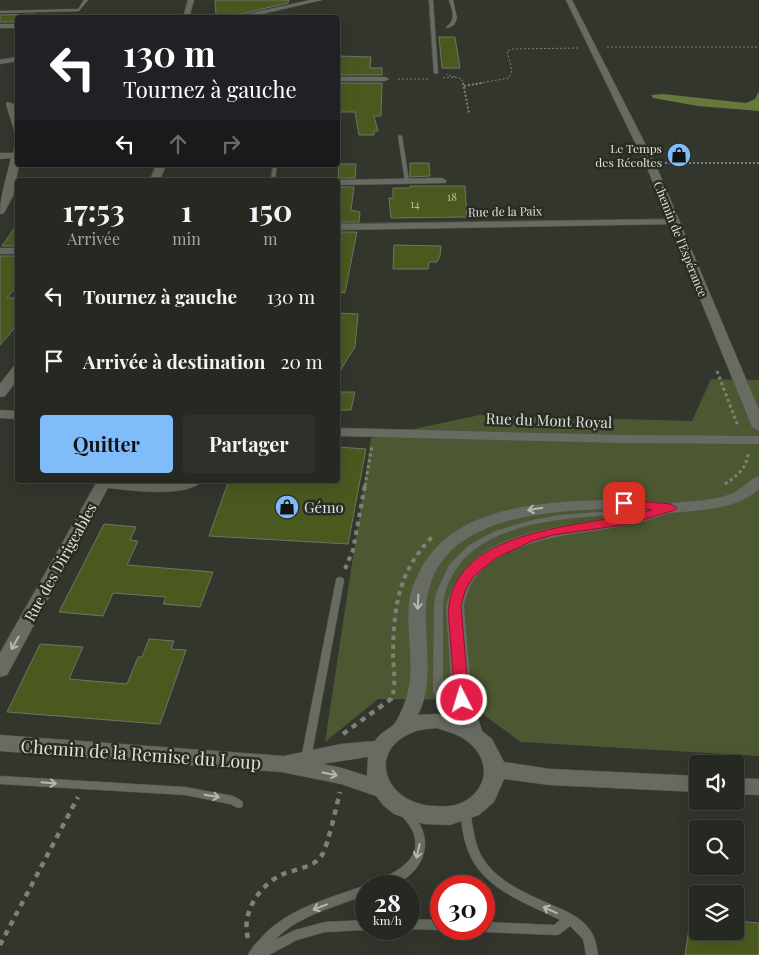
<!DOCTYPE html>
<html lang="fr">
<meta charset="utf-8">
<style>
:root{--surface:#262822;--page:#2e302a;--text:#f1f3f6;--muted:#a4a6a5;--line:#424440;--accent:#81bcfa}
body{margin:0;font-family:"Playfair Display",serif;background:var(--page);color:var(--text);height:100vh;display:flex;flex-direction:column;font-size:19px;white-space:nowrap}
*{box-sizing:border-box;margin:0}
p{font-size:16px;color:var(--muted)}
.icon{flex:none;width:28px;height:28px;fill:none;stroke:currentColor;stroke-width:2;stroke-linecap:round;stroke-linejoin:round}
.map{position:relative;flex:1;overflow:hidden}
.drawer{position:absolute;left:15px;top:178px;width:325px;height:305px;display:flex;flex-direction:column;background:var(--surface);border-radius:5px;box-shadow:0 5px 20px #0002,0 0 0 1px var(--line)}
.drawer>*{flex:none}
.top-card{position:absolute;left:15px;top:15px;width:325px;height:152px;border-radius:5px;box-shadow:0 5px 20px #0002,0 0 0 1px var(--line);background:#202124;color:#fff;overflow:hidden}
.controls{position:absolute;left:689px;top:755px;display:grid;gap:10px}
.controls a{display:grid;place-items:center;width:55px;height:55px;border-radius:5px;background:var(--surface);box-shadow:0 5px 20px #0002,0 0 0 1px var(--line);font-size:25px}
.speed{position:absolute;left:355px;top:875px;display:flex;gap:10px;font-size:25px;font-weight:700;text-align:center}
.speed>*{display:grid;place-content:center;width:65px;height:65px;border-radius:50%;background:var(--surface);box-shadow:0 5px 20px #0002,0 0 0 1px var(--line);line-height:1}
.speed small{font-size:12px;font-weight:400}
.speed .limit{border:8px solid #d22;background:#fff;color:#111}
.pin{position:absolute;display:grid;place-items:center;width:42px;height:42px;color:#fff;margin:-21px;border-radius:10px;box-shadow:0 2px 8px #0006}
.me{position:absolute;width:55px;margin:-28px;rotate:355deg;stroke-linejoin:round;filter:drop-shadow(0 0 4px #0008)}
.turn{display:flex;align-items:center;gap:18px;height:105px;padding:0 25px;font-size:22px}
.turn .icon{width:65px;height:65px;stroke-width:2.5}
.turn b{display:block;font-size:35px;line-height:42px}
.lanes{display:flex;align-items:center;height:48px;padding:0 25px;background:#0003;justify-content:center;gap:25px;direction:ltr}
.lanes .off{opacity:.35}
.eta{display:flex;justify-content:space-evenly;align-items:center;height:85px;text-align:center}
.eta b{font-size:30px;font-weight:700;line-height:35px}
.cta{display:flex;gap:10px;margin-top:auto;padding:10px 25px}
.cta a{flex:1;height:58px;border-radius:5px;background:var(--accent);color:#111;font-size:20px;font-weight:700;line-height:58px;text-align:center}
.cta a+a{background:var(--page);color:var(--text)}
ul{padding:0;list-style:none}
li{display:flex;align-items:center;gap:15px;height:65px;padding:0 25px}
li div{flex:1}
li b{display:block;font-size:19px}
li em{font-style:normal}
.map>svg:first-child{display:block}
</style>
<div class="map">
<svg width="759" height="955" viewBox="0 0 759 955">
<rect width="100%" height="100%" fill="#33362d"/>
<path fill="#4c5831" d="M711 379 759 380V756L521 742 484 715 481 700 378 699 325 742 371 438 480 415 692 421Z"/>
<path fill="#67783d" d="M759 91V111L698 106 653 98 651 95 663 94 746 103 755 99Z"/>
<path fill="#4a5a1f" stroke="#6f7368" d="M215 0H289L288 3 237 15H216Z
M35 14 32 18H18V22H0V15Z
M439 37H455L460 68H442Z
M338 56 371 57 370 68H382V75H338Z
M341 83H382L381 116H374L378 131H374V135H359L355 112H338Z
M410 163H429L430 176 410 177Z
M339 164H356L355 178H338Z
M410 186H465L467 217 391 218 389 198H393V188H410Z
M338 187H354L351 210 360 212 359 222H338Z
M18 223V246H2Z
M338 232H357L345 293 338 292V253L341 238 338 237Z
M394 245 441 246 440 256 437 262H429L428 269H393Z
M0 256H18V285L7 298H18V324L0 345Z
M338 313 358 314 355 347 338 374Z
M338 392H355L351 410H338Z
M338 447 366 449 348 544 209 536 229 480H338Z
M104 524 136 527 130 540 138 541 127 565 213 572 200 607 163 604 166 597 113 593 103 616 59 612Z
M149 639 174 641 171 649 186 650 160 724 7 712 40 644 83 647 69 679 127 684 138 657H142Z
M735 921 759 923V955H685L689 929 693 931H735Z"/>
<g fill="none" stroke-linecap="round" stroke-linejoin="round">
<g stroke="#51544c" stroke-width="1">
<path id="lane" d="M84 0H88L79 11 0 13V11L78 9Z
M429 0H433L438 73 436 74 434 73Z
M449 0H453L457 18 454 25 448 28 446 27C457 19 452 11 449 0Z
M400 135 402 136 409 181 407 182 405 181 398 136Z
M273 165H277L275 180H271Z
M649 508H652L653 510 652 512C638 514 623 514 610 515 561 519 502 522 465 558 453 571 444 588 443 606V692L441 695 438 696 435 695 433 692 434 606 436 593 449 565 469 545 495 531 528 521 560 515Z
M340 577 343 578 344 580 311 759 310 762 306 763 302 762 301 759 336 580 337 578Z
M0 776 185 787 233 796 242 801 243 804 242 807 238 808 230 804 185 795 0 784Z
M404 807C410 809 414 815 417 820 436 847 419 876 391 886 385 887 378 886 371 886L373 882C394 874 426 859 412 830 409 823 402 818 399 811L400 808Z
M465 807 469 808 470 811C473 826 474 842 481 855 495 881 527 894 552 905 566 911 581 917 590 930 595 937 597 946 598 955H586L583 939 570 926 560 934 556 935 484 932 480 931 479 929H484V922L554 925 560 920C527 903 484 890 469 853 463 839 462 825 460 811L461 808Z
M366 885 370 886H366V895C335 907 299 915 275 940L295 930 325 922 366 920V929H370L366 930 325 932 297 940 269 955H248C251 949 255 944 260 939 287 908 328 899 366 885Z
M409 919 441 920V929H445L441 930 409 929H407H409Z"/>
</g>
<g stroke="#51544c" stroke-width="1">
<path id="street" d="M188 0H194L189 18H183Z
M310 0H322L245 18H230Z
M0 24H18V28H0Z
M18 57V61L0 64V60Z
M338 77H385L389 79 385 81H338Z
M7 102 14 104 18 115V132L14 130 6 104Z
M18 145V165H19L13 196 4 213 0 214C0 196 7 176 11 158L0 159V153H13L15 146Z
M156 165H166L160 180H150Z
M442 178 447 181 445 183 338 185V180H335Z
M673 219 678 222 677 224 338 230V224Z
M0 248H18V254H0Z
M18 366V379L5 396 0 397V384L13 367Z
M0 410 18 411V419L0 418Z
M338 428 624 435 759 436V444L624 443 338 436Z
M98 480 162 483 182 480H203C189 499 128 490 108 488L7 675 0 677V653Z
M604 500 671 503 677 505 679 508 677 511C661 515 645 522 629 525 579 535 511 535 475 578 469 586 466 596 464 606L472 700 482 731 492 739 504 762 550 769 698 776V792L550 785 504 779 494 802 479 815 450 825 424 824 394 814 383 805 376 796 341 784 282 772 0 751V735L284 756 341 744 375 741C380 732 389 730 395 723 399 717 404 706 406 699 416 668 406 635 409 604 410 593 413 585 418 575 448 507 538 502 604 500ZM604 509 644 511C576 531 470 519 446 606L452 700 459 720 437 714 418 715C433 684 426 652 426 618 424 521 531 512 604 509ZM437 728C444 731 452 732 459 736 484 749 494 777 471 797 460 806 449 807 435 806 387 805 365 753 411 733 419 729 428 729 437 728ZM368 757 367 776 342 768 322 764Z
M735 778 759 779V795L735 794Z"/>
</g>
<g stroke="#51544c" stroke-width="1">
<path id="secondary" d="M566 0H572L655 163 759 410V431L752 427 645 163Z
M759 476V489C737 510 700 510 671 513L665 511 663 508 665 505 671 503C692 501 713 501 733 493 742 489 749 479 759 476Z"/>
</g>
<path stroke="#7e8079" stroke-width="1" stroke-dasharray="2 2" stroke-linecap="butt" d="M607 47H759
M455 77 462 79 463 84
M443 78 455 77 446 74
M398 79H429
M475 84 509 78 512 70 507 51 513 49 578 48"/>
<path stroke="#7e8079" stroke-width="2" stroke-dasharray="2 2" stroke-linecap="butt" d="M463 83 469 113
M464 86 482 83
M665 163H759"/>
<path stroke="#7e8079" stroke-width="3" stroke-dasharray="3 3" stroke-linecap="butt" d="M717 371 738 426
M725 484C737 476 747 468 748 453
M365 486 372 446"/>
<path stroke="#7e8079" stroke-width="4" stroke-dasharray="4.5 4.5" stroke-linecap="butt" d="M345 569 353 550 365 485
M393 694C396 681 393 665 393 651 394 605 399 571 432 537"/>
<path stroke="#7e8079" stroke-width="4.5" stroke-dasharray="5.5 5.5" stroke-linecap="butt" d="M343 734 391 699 394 693
M248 938C241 913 259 886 281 875 294 869 314 868 322 855 329 842 336 807 340 792
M0 945 78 797"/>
<use href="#lane" fill="#686b61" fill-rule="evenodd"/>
<use href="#street" fill="#686b61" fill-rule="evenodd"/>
<use href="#secondary" fill="#686b61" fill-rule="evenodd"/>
</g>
<defs><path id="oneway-shaft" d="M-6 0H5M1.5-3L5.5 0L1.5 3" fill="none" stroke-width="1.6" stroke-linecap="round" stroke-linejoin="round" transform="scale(1.25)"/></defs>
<g stroke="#b5b8b0">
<use href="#oneway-shaft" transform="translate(535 509) rotate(171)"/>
<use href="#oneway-shaft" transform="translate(418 602) rotate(93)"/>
<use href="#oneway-shaft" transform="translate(15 643) rotate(119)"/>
<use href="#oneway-shaft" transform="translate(330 774) rotate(11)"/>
<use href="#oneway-shaft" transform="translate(49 783) rotate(5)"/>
<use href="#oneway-shaft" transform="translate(212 796) rotate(10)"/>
<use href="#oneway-shaft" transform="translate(418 851) rotate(103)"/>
<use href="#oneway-shaft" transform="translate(320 907) rotate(159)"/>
<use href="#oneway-shaft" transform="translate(550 910) rotate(-155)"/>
</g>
<path fill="#e11d48" stroke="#92132f" d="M624 500 671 504 677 508 675 510 630 524 553 535 532 541 496 558 473 577 465 591 461 606 469 700 467 704 462 705 457 704 455 700C453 678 452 657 450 635 450 626 447 615 449 605 460 524 594 527 652 510L620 506 619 503Z"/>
<defs>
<g id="shop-disc" transform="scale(1.25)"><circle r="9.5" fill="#81bcfa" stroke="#292c23"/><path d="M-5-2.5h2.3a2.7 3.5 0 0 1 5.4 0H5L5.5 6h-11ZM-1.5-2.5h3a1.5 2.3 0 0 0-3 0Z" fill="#111"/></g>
</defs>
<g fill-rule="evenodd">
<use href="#shop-disc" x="679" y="155"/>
<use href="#shop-disc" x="287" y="507"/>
</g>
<g text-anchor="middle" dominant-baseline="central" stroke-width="5" stroke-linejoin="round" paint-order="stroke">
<g font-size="11" fill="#babfac">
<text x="452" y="196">18</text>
<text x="415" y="203">14</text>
</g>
<g font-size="12" fill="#dfe1db" stroke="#292c23" text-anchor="end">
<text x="662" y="148">Le Temps<tspan x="662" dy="14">des Récoltes</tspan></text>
</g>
<g font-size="12" fill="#dfe1db" stroke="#292c23">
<text transform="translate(505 211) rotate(-1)">Rue de la Paix</text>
<text transform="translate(681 239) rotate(68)">Chemin de l'Espérance</text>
</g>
<g font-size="15" fill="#dfe1db" stroke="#292c23">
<text transform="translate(549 420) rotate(2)">Rue du Mont Royal</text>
<text transform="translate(60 562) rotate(-61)">Rue des Dirigeables</text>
</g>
<g font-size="15" fill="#dfe1db" stroke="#292c23" text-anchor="start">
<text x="304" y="507">Gémo</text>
</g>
<g font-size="18" fill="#dfe1db" stroke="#292c23">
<text transform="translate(141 754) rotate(4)">Chemin de la Remise du Loup</text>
</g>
</g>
</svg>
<div class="controls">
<a><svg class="icon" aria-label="sound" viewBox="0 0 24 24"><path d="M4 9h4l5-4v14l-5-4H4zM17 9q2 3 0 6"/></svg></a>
<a><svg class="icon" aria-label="search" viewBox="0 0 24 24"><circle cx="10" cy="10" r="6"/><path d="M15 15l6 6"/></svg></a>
<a><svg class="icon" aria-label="layers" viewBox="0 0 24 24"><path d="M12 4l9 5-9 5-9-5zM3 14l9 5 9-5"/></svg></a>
</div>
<div class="speed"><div>28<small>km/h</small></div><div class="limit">30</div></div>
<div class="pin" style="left:624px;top:503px;background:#d93025"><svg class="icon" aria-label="arrive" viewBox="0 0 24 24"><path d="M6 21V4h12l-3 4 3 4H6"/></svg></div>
<svg class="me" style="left:462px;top:700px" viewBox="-20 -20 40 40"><circle r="17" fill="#e11d48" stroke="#fff" stroke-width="3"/><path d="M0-11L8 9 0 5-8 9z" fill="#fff"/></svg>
<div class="top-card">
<div class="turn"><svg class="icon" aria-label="left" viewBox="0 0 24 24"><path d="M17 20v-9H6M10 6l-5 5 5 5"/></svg><div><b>130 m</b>Tournez à gauche</div></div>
<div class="lanes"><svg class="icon" aria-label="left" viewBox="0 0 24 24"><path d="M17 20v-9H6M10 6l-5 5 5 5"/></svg><svg class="icon off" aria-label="ahead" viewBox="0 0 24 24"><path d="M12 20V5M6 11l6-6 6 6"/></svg><svg class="icon off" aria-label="right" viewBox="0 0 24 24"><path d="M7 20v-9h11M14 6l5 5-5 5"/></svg></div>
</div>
<section class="drawer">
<div class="eta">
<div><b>17:53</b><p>Arrivée</p></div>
<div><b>1</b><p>min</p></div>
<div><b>150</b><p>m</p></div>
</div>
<ul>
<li><svg class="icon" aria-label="left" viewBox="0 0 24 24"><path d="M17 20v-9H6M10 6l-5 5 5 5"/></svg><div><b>Tournez à gauche</b></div><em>130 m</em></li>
<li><svg class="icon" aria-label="arrive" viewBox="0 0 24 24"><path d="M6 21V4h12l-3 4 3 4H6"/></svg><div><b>Arrivée à destination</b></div><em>20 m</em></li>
</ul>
<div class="cta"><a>Quitter</a><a>Partager</a></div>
</section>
</div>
